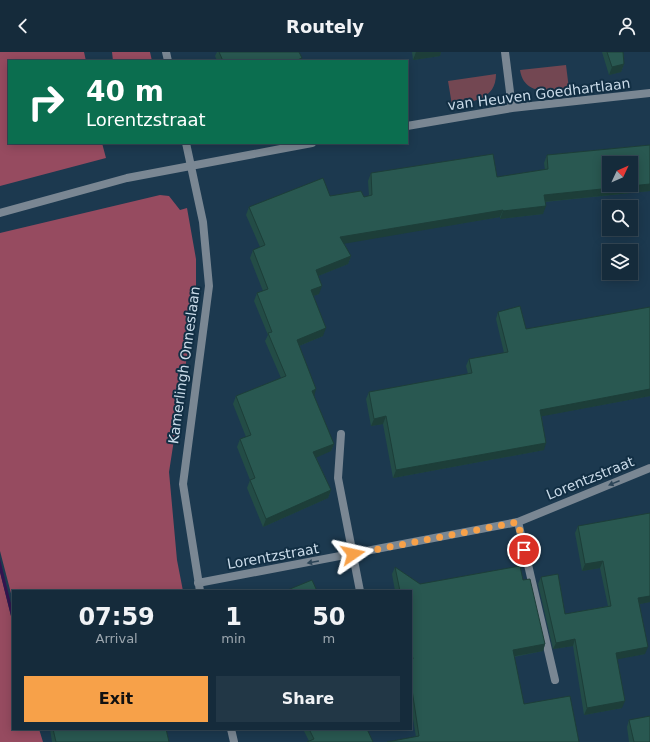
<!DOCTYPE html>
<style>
:root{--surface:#152b3b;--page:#223746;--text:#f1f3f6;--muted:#9da7af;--line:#344755;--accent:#f7a149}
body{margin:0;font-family:"DejaVu Sans",sans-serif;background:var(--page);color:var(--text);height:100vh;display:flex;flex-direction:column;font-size:15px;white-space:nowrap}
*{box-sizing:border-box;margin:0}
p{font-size:13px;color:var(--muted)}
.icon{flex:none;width:22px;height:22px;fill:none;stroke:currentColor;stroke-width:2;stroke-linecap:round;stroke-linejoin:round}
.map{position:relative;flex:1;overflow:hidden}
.details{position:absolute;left:12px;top:538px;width:400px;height:140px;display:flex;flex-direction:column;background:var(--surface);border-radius:0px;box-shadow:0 2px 10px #0003,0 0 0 1px var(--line)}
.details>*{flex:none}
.guide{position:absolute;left:8px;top:8px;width:400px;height:84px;border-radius:0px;box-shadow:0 2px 10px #0003,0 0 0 1px var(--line);background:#0b6e4f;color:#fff;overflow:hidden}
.needle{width:26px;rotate:46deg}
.fabs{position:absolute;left:602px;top:104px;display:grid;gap:8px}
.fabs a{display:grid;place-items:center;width:36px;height:36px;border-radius:0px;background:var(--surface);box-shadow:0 2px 10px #0003,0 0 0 1px var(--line);font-size:20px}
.pin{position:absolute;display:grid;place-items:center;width:34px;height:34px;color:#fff;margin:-17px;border:2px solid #fff;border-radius:50%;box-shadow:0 1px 4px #0007}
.me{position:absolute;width:44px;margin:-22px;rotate:79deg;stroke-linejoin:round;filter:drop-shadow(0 0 3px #0008)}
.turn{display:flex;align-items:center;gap:14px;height:84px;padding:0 12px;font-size:18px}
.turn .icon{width:52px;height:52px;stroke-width:2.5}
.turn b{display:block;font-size:28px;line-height:34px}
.eta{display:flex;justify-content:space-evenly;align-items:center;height:68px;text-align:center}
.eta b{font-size:24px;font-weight:800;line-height:28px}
.button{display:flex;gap:8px;margin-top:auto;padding:8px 12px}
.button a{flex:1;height:46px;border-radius:0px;background:var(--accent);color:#111;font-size:16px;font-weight:800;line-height:46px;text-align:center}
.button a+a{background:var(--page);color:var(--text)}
header{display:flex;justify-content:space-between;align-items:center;height:52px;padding:0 12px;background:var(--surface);font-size:18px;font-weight:800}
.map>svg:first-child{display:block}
</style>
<header><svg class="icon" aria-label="back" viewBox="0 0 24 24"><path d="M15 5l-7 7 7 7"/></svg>Routely<svg class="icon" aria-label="person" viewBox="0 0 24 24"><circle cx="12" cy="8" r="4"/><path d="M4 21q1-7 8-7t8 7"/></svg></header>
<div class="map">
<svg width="650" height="690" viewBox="0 0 650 690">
<rect width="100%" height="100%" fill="#1c394f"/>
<path fill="#734752" d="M566 13 569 37C550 39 524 44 520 18Z
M496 22C496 48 472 50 452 53L448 29Z"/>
<path fill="#964b60" d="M0 0H84L86 9H9V91H102L106 106 0 134Z
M112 0H150L152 9H113Z
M160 143 169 144 180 158 187 156 196 207V246L169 420 177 508 183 539H13V549L0 499V181Z
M0 520 13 572V677H39L43 690H0Z"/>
<path fill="#32144f" d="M0 507 13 560V572L0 520Z"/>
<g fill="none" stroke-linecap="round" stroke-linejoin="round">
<path stroke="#7a8793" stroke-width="8" d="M341 382 338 426 360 539
M518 470 555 628"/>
<path stroke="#7a8793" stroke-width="8" d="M166 0 168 9
M505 0 512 56
M407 74 512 56 650 41
M186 91 203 170 209 234 183 432 200 539
M0 161 127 126 312 91
M198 531 518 470 650 416
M231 677 234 690"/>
</g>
<path fill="#234c46" d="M217 0H299L302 6 301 9H217L215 4Z
M412 0H441L440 4 413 8Z
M602 0H623L624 12 621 20 609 23Z
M650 93V139L545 150 543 162 500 167V165L344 191 351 204 348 212 318 224 319 242 313 244 323 284 299 294 314 344 334 392 331 399 316 405 331 438 328 446 263 475 247 436 250 428 237 395 240 387 246 385 233 352 236 344 281 326 265 289 268 283 254 249 257 241 263 239 250 206 253 198 260 195 246 163 249 155 330 144 364 145 369 144 368 129 371 121 497 125 545 118 544 111 547 103Z
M498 260 526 277 650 344 542 364 544 398 393 426 383 372 371 374 366 347 369 340 468 322 466 314 469 307 504 301 496 267Z
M578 474 650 550 639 552 645 602 617 607 622 656 584 663 573 594 553 597 538 532 541 525 565 562 608 554 600 516 582 519 575 481Z
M395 515 420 532 523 528 545 592 543 599 514 605 524 652 579 690 416 685 411 655V539H395L392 522Z
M629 668 650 690H629L627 675Z
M50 677H166L169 690H52Z
M303 677H367L309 689Z"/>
<path fill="#1d3e39" d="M416 0H441L440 4 413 8Z
M302 6 301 9H295Z
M624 12 621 20 609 23 612 15Z
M650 132V139L542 150 544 143Z
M546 154 543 162 500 167 503 159Z
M503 158 500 165 337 193 340 185Z
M351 204 348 212 313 226 316 218Z
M322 234 319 242 308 246 311 238Z
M326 276 323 284 294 296 297 288Z
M316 337 314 345 312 339Z
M650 337V344L538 365 540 358Z
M386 364 383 372 371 374 374 367Z
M546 391 544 398 393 426 396 418Z
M334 392 331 399 311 408 313 400Z
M331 438 328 446 263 475 266 467Z
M603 509 600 516 582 519 585 512Z
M650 544V550L635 553 638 546Z
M575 587 573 594 553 597 556 591Z
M545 592 543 599 510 605 513 598Z
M648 595 645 602 614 608 616 601Z
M625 649 622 656 584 663 587 656Z"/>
<path fill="#295851" stroke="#1d3e39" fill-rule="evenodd" d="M219 0H299L302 6 295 9H223Z
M607 0H623L624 12 612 15Z
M650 93V132L544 143 546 154 503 159V158L340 185 351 204 316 218 322 234 311 238 326 276 297 288 316 337 312 339 334 392 313 400 331 438 266 467 250 428 255 426 240 387 251 383 236 344 286 324 268 281 272 280 257 241 268 237 253 198 265 193 249 155 323 126 330 144 361 139 364 145 372 143 371 121 493 102 497 125 548 117 547 103ZM609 111H631V133H609Z
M520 254 526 277 650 255V337L540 358 546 391 396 418 386 364 374 367 369 340 472 321 469 307 508 300 498 260Z
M650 461V544L638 546 648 595 616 601 625 649 587 656 575 587 556 591 541 525 558 522 565 562 611 554 603 509 585 512 578 474Z
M520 514 523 528 530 527 545 592 513 598 524 652 570 644 579 690H387L419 684 411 631V608L413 607 411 598V539H400L395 515 420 532Z
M312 528 317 539H285Z
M650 664V690H634L629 668Z
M53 677H166L169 690H56Z
M309 677H367L373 690H307L314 687Z"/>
<defs><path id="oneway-solid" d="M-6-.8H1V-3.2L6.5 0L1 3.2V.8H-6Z"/></defs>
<g fill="#2c4558">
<use href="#oneway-solid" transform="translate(614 431) rotate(158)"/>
<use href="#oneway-solid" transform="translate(313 510) rotate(170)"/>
</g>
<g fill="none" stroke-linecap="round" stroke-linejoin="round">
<path stroke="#f7a149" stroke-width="7" stroke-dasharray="0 12.6" d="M353 502 518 470 524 498"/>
</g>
<g text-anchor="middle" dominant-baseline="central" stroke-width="4" stroke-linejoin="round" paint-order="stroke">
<g font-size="14" fill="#cadbe9" stroke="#122f44">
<text transform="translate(539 42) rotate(-7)">van Heuven Goedhartlaan</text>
<text transform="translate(184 313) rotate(-82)">Kamerlingh Onneslaan</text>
<text transform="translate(590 426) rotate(-22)">Lorentzstraat</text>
<text transform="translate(273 504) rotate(-10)">Lorentzstraat</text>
</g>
</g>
</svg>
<div class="fabs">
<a><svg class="needle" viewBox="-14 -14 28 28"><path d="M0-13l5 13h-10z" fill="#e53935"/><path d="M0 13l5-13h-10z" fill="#9da7af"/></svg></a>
<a><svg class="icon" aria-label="search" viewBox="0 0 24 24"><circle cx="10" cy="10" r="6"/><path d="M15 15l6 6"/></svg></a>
<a><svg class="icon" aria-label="layers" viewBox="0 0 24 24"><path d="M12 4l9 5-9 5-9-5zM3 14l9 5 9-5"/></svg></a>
</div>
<div class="pin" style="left:524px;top:498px;background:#d93025"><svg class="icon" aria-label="arrive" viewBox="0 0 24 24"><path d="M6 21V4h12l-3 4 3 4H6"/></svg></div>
<svg class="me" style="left:353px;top:502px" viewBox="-20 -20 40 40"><path d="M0-17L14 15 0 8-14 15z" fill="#f7a149" stroke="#fff" stroke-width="4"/></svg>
<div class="guide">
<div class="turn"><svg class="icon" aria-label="right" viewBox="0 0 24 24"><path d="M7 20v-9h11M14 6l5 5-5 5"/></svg><div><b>40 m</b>Lorentzstraat</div></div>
</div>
<section class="details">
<div class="eta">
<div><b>07:59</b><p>Arrival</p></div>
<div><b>1</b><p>min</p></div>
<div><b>50</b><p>m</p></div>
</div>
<div class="button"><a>Exit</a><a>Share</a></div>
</section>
</div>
